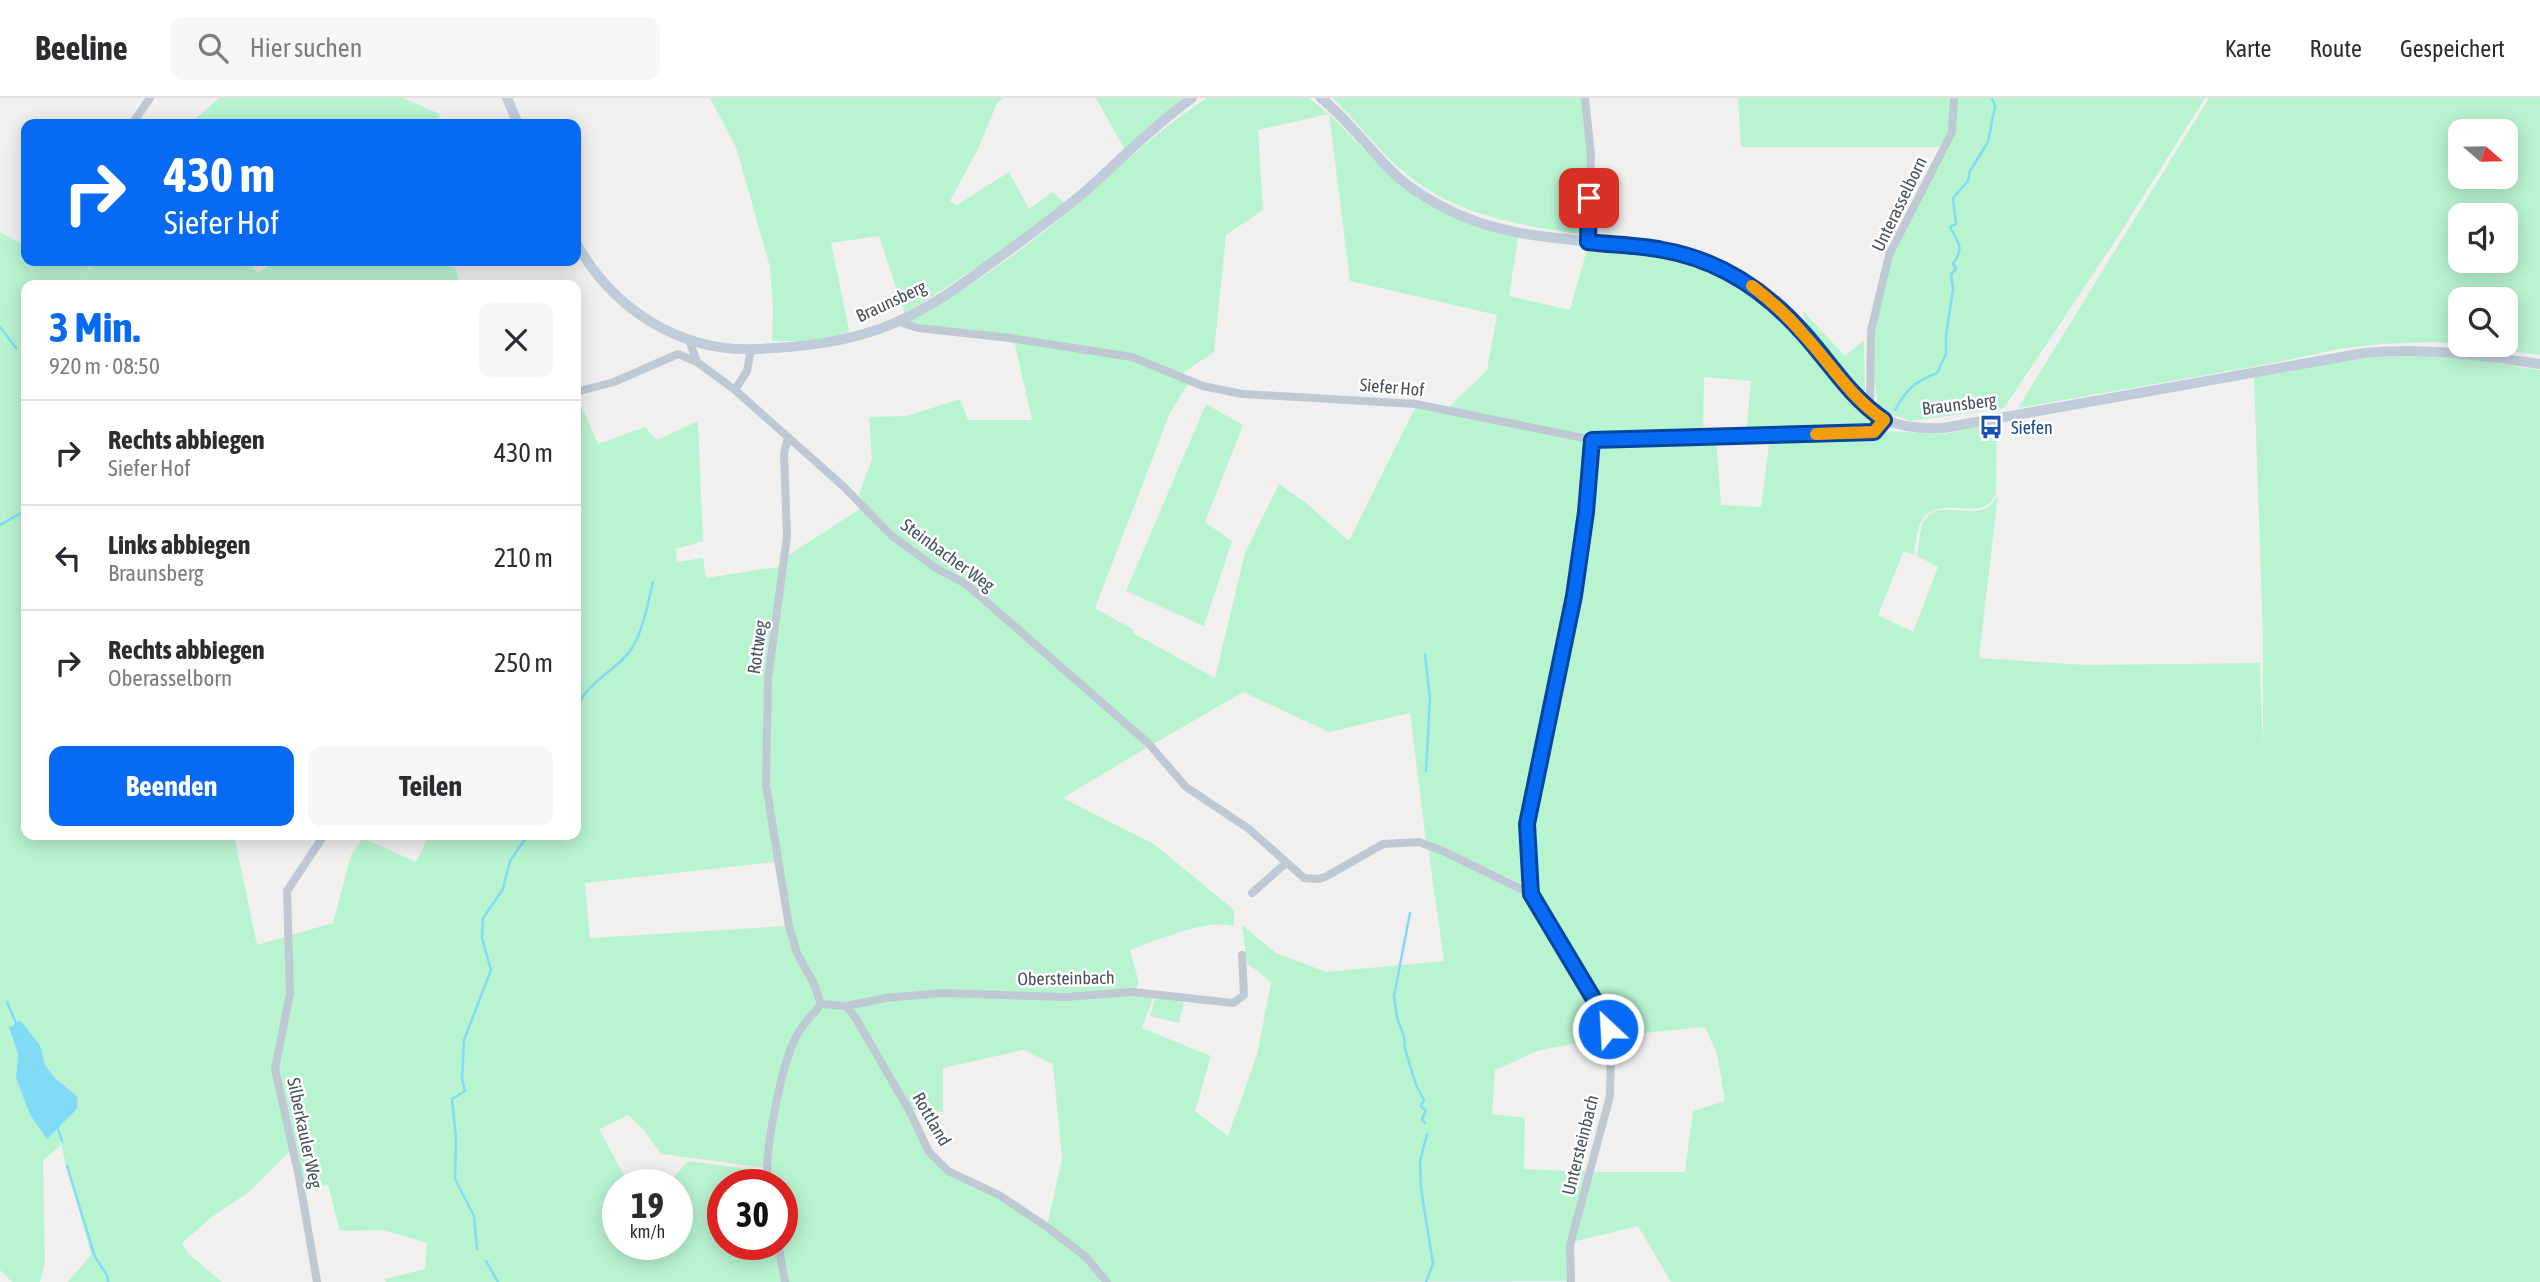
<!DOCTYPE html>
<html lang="de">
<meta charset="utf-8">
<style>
:root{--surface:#fff;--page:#f7f7f7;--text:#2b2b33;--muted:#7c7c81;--line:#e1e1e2;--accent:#066af4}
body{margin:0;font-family:"Asap Condensed",sans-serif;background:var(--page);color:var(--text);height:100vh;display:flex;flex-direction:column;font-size:26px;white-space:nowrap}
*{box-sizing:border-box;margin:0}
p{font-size:23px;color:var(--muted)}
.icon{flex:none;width:38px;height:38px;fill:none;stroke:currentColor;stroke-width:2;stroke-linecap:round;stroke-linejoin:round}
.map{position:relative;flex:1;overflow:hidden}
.side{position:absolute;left:21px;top:182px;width:560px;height:560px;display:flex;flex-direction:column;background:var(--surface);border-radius:14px;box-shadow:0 4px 18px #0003}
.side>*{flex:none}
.hud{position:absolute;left:21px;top:21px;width:560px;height:147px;border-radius:14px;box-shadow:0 4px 18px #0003;background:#066af4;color:#fff;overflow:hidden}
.needle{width:46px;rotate:110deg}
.buttons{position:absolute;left:2448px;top:21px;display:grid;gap:14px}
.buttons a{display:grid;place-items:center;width:70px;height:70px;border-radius:14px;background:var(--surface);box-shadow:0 4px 18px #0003;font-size:35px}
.speed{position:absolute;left:602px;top:1071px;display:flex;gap:14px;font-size:35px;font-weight:700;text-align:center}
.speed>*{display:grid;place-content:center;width:91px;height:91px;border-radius:50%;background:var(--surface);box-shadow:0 4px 18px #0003;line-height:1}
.speed small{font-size:18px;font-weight:400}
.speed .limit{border:10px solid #d22;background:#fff;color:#111}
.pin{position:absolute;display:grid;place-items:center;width:60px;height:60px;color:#fff;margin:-30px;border-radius:14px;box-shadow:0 4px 10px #0006}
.me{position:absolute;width:77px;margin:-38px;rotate:335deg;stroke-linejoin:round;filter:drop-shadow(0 0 5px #0008)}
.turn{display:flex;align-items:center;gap:24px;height:147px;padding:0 28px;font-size:32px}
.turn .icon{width:91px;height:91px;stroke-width:2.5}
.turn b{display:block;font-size:49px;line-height:60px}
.round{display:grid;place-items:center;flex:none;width:74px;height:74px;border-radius:14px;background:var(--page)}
.head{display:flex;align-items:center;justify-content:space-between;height:119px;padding:0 28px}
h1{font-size:42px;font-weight:700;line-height:52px;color:var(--accent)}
.cta{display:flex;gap:14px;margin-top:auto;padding:14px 28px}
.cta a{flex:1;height:80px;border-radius:14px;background:var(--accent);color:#fff;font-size:28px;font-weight:700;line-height:80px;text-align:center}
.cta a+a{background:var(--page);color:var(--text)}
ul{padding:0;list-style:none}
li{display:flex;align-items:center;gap:21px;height:105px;padding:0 28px;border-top:2px solid var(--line)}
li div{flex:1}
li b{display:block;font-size:26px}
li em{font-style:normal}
header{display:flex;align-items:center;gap:42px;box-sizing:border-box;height:98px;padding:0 35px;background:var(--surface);border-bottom:2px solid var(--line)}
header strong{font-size:33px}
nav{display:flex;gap:38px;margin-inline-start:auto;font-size:24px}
.search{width:490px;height:63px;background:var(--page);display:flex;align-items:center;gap:18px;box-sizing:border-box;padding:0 24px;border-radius:14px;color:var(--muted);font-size:26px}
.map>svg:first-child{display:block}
</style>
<header>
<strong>Beeline</strong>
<div class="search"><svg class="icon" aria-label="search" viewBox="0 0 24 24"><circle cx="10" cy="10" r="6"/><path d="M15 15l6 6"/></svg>Hier suchen</div>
<nav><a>Karte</a><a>Route</a><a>Gespeichert</a></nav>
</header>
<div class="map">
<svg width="2540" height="1184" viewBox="0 0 2540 1184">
<rect width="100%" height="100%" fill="#f2efef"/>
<path fill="#b9f4d1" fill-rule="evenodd" d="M219 0H403L440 16 437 26H189Z
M710 0H1003L997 5 979 49 950 103 957 107 1009 74 1029 111 1052 94 1065 105 994 158 905 216 879 138 831 145 850 237 801 243H772L773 211 770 169 736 49Z
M1096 0H1183L1125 52Z
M1207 0H1309L1329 16 1396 84 1518 140 1509 198 1570 212 1587 151C1618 155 1652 155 1682 164 1727 177 1766 206 1798 239 1825 267 1842 300 1873 323L1869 329 1746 336 1751 283 1704 279 1703 338 1593 340 1449 309 1487 272 1497 217 1350 183 1329 16 1258 32 1263 112 1226 137 1214 254 1180 277 1133 257 913 225 911 222C962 194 1013 160 1057 123 1107 81 1153 35 1207 0Z
M1332 0H1584L1589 57 1585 137C1520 127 1456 118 1404 74 1377 52 1358 23 1332 0Z
M1738 0H1952L1951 34 1943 49H1741Z
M1955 0H2205L2119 137 2004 310 1911 323 1887 315 1878 309 1873 275 1875 232 1892 157 1954 35Z
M2209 0H2540V257L2438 244 2380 246 2339 251 2263 267 2018 310ZM2460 33H2506V79H2460ZM2460 117H2506V163H2460ZM2460 201H2506V247H2460Z
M0 134 26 148V163H94L80 182 96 163H247L258 175 273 165 272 163H437L438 166 456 170 460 187H26V737H234L257 847 333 825 351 757 363 740 416 764 429 737H576V296L598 346 645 329 657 342 698 323 703 443 676 451 677 464 703 460 706 480 784 468 778 505 780 506 787 458 860 411C892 441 925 467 965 488L1146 646 1148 649 1063 700 1154 746 1234 812V829C1213 818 1153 844 1130 852L1139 885 1136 891 1065 897 941 894 886 899 845 907 822 905 799 855 791 828 767 685 765 686 776 764 585 785 590 840 788 828C796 857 810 880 820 908 859 910 898 900 938 897 979 894 1021 900 1062 900 1093 900 1123 895 1154 897L1142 930 1211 958 1195 1013 1228 1038 1257 957 1271 884 1247 865 1242 827 1276 855 1326 874 1444 863 1428 750 1529 798 1602 919 1607 939 1540 952 1495 972 1492 1016 1525 1020 1524 1071 1588 1074 1568 1146 1567 1183 1109 1184 1087 1158 1047 1128 1062 1061 1053 966 1023 952 943 970V1014L911 1012 862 931 928 1054 947 1074 999 1098 1046 1131 1086 1161 1105 1184H786L780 1146H782V1087H770L767 1070 661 1056 644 1032 628 1017 599 1031 629 1087H618V1146H677V1087H667L688 1063 764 1073 767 1087H723V1146H777L783 1184H386L385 1181 425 1171 427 1145 383 1132 340 1133 328 1087 302 1090 275 965 274 970 292 1051 249 1094 213 1118 182 1145 188 1155 222 1184H68L91 1157C82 1120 70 1084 61 1047L43 1062 45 1164 40 1184H12L0 1172ZM20 922 40 947 45 967 55 980 78 999 77 1011 47 1040 30 1017 16 980 18 956 9 931Z
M1802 212 1845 258 1864 242 1865 292 1860 296 1810 235Z
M1014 242 1132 261 1189 284 1170 315 1095 510 1134 532 1133 535 1215 580 1245 455 1279 386 1306 405 1349 443 1416 308 1589 344 1584 415 1571 499 1525 728 1527 780 1519 785 1426 743 1410 615 1329 634 1243 594 1152 647 967 485 913 452 871 415 859 396 872 361 869 319 907 318 960 301 968 322H1032Z
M2438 256 2540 272V1184H1671L1638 1128 1572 1144 1591 1074H1685L1693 1013 1725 1003 1717 956 1705 929 1611 938 1533 795 1530 726 1577 497 1594 344 1716 340 1721 407 1761 409 1770 339 1874 337 1888 333 1944 336 1997 324 1996 395C1984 429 1938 392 1921 424 1916 433 1916 447 1914 457L1904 453 1878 517 1913 534 1938 469 1917 458C1919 448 1919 435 1923 425 1938 393 1982 433 1998 396L1979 560 2086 567 2260 565 2263 654V540L2254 277 2364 260Z
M1206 306 1243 327 1205 424 1232 443 1204 528 1126 493Z
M1155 900 1184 904 1179 925 1150 918Z"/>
<path fill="#82dbf5" d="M20 922 40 947 45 967 55 980 78 999 77 1011 47 1041 30 1017 16 980 18 956 9 930Z"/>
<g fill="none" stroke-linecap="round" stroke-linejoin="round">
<path stroke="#82dbf5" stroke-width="2.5" d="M0 229 16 250
M24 279 26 307
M1895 312C1906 292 1915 283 1937 275L1946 256V237L1953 191 1951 176 1956 171 1953 166C1965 149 1958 144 1950 129L1956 126 1953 100 1968 83 1970 73 1988 44 1995 8 1992 0
M0 427 26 412
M1425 556 1430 601 1426 673
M576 611C586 587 606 578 624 560 642 543 647 507 653 484
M1410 815 1394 898 1397 920 1404 938 1405 951 1416 987 1424 1002 1421 1008 1426 1013 1422 1021 1425 1025
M7 904 17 927
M57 1027 62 1043
M67 1068 95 1159 107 1177 108 1184
M477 1151 474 1118 455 1081 456 1041 452 1001 465 993 462 981 464 942 491 872 482 840 483 820 503 791 510 763 528 737
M486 1163 498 1184
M1426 1184 1433 1166 1421 1090 1420 1063 1427 1036"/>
<path stroke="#bec9d3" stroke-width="8" d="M1585 0 1591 57 1588 144
M132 26 150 0
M897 223 918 230 1010 240 1132 259 1203 288 1242 296 1416 306 1593 342 1874 334 1884 322
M689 242 697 264
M735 292 747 273 751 251
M576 294 614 284 678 256 697 264 735 292 843 388 892 438 936 470 966 486 1148 645 1186 689 1249 731 1304 780 1319 781 1327 778 1383 746 1419 744 1445 754 1531 796
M1865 309 1870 304 1871 233 1889 157 1952 34 1954 0
M788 340 784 355 787 438 768 581 766 687 789 828 797 855 814 886 821 906
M1252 795 1286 765
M821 906 846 908 886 900 941 895 1066 899 1132 894 1233 905 1244 897 1242 857
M846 908 855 919 910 1014 929 1054 948 1073 999 1097 1047 1129 1086 1159 1107 1184
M768 1087C763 1056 782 964 797 937 803 926 813 916 821 906
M778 1146 785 1184
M317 1184 299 1079 275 971 290 895 287 793 324 737
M1571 1184 1570 1147 1610 998 1611 945 1604 918 1531 796 1527 726 1574 498 1586 414 1593 342"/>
<path stroke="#c0ccda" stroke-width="10" d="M507 0 518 26
M1321 0C1350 23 1371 55 1399 80 1411 91 1428 101 1443 109 1536 160 1651 127 1743 182 1767 196 1789 218 1806 239 1830 267 1850 306 1886 322 1904 330 1924 331 1943 330L2364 255C2427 249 2478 257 2540 266
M576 145C613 211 680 255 758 251 795 249 832 246 867 235 909 223 948 197 983 171 1019 145 1054 120 1088 91 1122 60 1155 27 1192 0"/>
</g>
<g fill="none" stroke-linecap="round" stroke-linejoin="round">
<g stroke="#04459f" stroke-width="18">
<path id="route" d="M1589 100 1588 144C1613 147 1638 147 1663 152 1720 162 1766 193 1804 236 1831 266 1850 299 1884 322L1874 334 1592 342 1586 414 1574 498 1527 726 1531 796 1604 918 1608 931"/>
</g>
<use href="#route" stroke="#066af4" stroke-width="12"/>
<path stroke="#f59e0b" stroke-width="12" d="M1752 188C1770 202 1788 218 1803 236 1831 266 1850 299 1884 322L1874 334 1816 336"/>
</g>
<defs>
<g id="bus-bare" transform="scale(1.89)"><path d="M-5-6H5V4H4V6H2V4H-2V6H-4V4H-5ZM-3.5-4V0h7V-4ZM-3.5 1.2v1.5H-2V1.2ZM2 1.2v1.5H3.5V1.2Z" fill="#1a4fb4" stroke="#fff" stroke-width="2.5" paint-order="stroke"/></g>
</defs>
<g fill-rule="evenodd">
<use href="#bus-bare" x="1991" y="329"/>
</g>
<g text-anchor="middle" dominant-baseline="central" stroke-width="5" stroke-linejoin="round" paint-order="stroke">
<g font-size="18" fill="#45525f" stroke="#fff">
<text transform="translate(1899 106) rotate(-64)">Unterasselborn</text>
<text transform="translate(891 203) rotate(-25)">Braunsberg</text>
<text transform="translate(1392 289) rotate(5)">Siefer Hof</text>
<text transform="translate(1959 306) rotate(-7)">Braunsberg</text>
<text transform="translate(948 457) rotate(36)">Steinbacher Weg</text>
<text transform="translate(757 549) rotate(-82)">Rottweg</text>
<text transform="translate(1066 880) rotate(-1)">Obersteinbach</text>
<text transform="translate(932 1021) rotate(60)">Rottland</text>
<text transform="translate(305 1035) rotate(78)">Silberkauler Weg</text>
<text transform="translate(1580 1047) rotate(-76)">Untersteinbach</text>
</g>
<g font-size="18" fill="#164399" stroke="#fff" text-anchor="start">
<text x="2011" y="329">Siefen</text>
</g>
</g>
</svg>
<div class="buttons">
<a><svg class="needle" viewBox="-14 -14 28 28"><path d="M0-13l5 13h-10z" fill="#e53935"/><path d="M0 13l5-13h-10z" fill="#7c7c81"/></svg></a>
<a><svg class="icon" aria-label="sound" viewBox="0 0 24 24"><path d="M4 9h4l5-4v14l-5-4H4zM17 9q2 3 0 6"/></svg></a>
<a><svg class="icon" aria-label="search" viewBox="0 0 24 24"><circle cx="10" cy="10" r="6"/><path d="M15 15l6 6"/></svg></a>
</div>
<div class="speed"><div>19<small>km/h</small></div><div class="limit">30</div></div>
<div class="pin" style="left:1589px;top:100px;background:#d93025"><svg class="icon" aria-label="arrive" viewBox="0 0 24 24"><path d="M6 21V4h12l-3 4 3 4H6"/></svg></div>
<svg class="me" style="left:1608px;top:931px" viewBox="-20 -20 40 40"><circle r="17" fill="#066af4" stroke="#fff" stroke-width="3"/><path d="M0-11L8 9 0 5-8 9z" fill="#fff"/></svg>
<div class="hud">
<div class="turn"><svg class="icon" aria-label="right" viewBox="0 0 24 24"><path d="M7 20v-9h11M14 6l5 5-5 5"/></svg><div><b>430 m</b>Siefer Hof</div></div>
</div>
<section class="side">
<div class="head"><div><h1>3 Min.</h1><p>920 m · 08:50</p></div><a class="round"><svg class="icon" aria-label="close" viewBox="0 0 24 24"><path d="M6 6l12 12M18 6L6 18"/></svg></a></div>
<ul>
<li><svg class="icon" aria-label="right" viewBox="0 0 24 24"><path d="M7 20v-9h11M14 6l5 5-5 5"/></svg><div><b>Rechts abbiegen</b><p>Siefer Hof</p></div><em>430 m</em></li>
<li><svg class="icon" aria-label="left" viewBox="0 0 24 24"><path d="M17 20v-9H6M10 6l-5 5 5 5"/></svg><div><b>Links abbiegen</b><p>Braunsberg</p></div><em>210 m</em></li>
<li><svg class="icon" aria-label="right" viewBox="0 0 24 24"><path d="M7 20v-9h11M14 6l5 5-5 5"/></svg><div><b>Rechts abbiegen</b><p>Oberasselborn</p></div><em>250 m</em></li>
</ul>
<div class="cta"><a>Beenden</a><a>Teilen</a></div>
</section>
</div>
